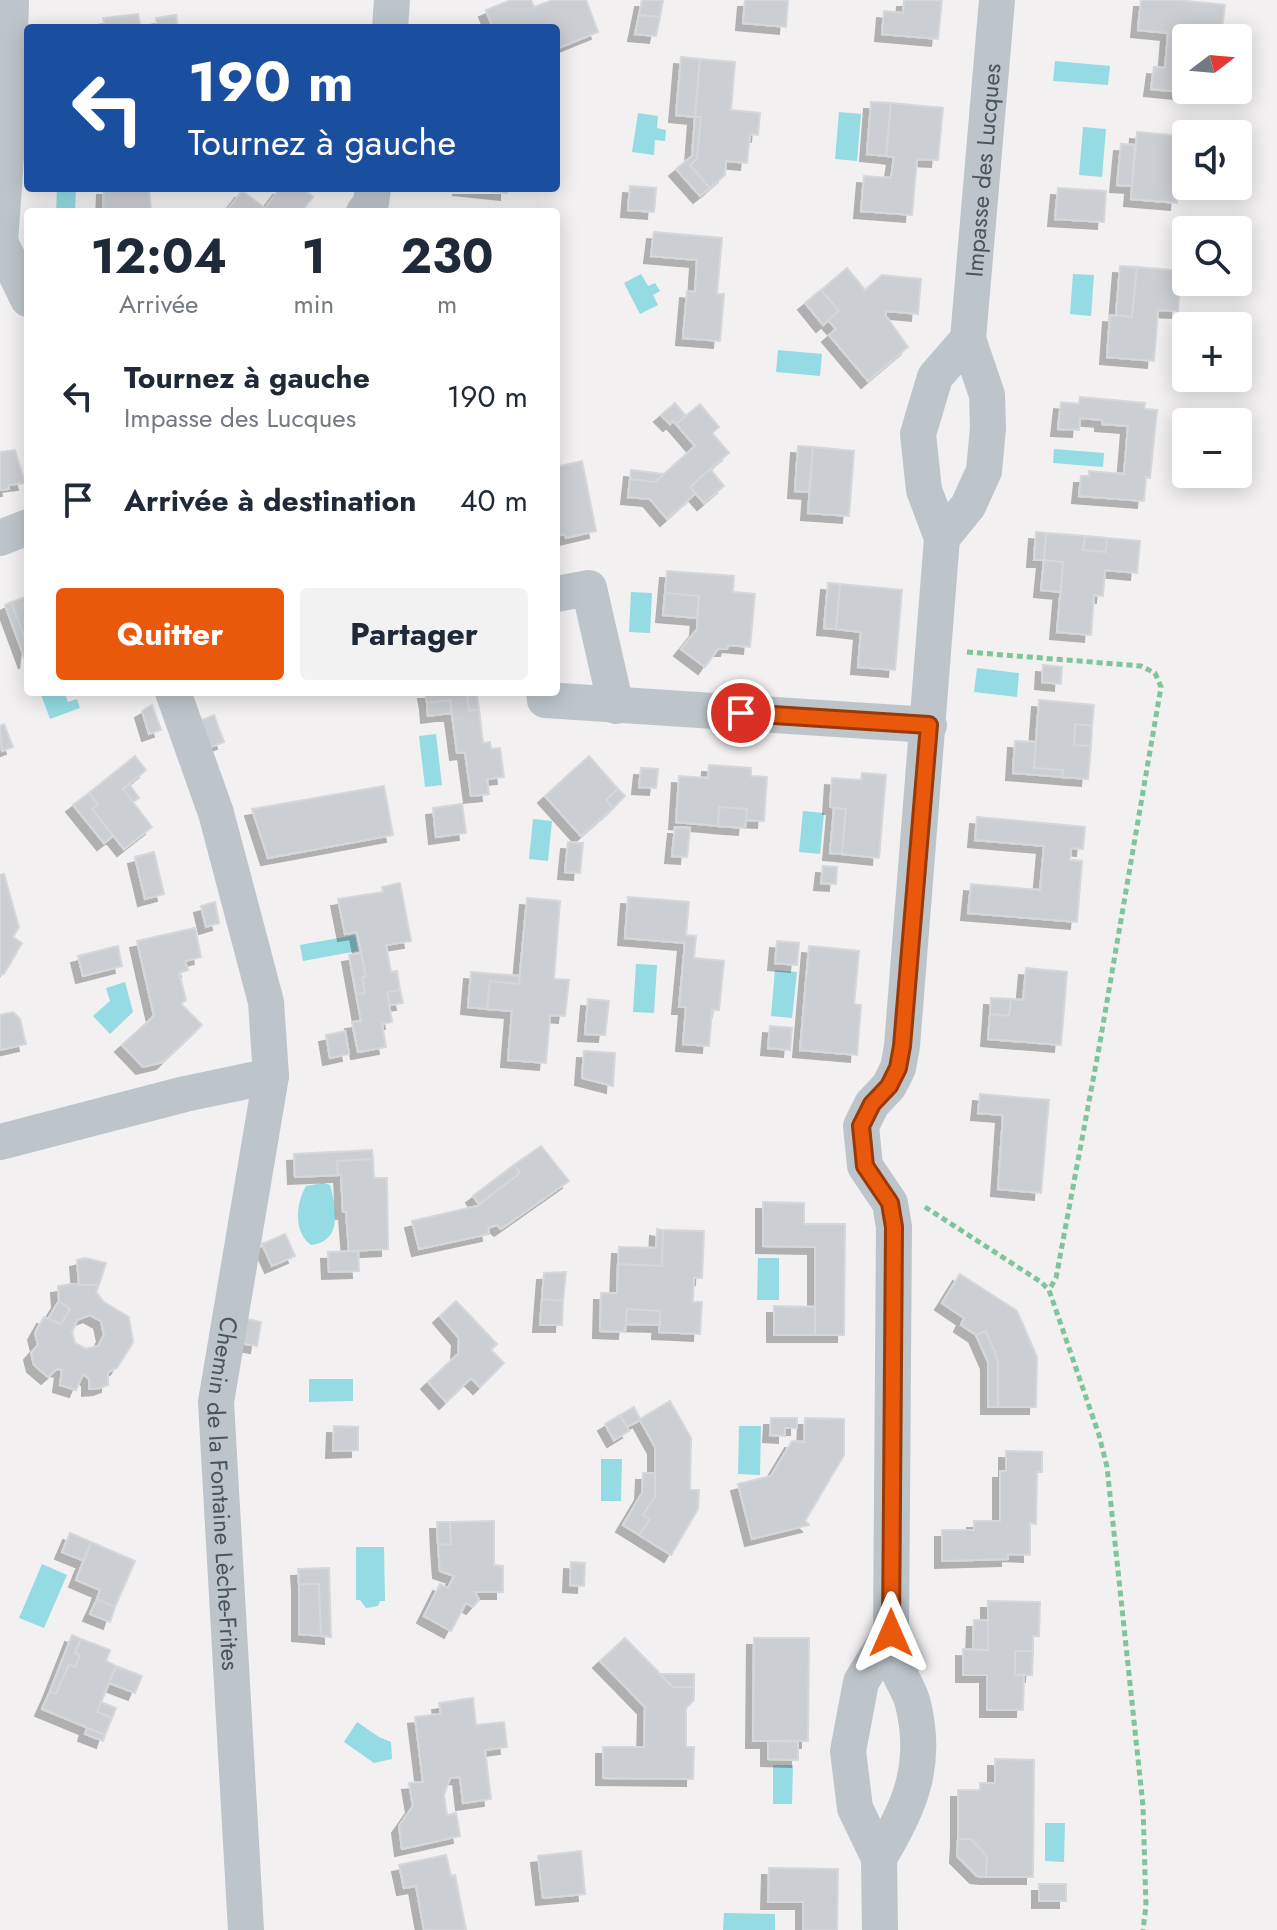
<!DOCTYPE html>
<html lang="fr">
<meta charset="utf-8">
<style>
:root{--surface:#fff;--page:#f2f2f3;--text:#1f2937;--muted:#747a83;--accent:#ea580c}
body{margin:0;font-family:Jost,sans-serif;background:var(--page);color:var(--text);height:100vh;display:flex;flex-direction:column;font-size:30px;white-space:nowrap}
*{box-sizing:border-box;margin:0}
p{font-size:26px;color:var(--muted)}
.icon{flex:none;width:44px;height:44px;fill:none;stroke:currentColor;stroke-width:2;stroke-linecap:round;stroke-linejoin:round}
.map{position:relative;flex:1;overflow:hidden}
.sheet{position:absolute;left:24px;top:208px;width:536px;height:488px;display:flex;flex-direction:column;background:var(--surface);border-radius:8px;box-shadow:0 4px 20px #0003}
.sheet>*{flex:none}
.hud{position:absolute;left:24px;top:24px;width:536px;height:168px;border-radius:8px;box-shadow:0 4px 20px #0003;background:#1a4fa0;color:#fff;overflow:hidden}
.needle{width:52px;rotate:74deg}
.tools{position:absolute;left:1172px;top:24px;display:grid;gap:16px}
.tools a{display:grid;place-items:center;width:80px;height:80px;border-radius:8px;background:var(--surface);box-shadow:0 4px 20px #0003;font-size:40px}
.pin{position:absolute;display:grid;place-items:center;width:68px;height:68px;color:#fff;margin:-34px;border:4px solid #fff;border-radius:50%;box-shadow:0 2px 8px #0007}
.me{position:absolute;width:88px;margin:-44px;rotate:0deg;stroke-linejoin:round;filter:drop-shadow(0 0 6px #0008)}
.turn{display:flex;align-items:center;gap:28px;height:168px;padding:0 32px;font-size:36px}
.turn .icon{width:104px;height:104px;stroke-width:2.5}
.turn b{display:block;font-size:56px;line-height:68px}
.eta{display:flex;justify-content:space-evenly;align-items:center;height:136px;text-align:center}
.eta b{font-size:48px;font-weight:700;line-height:56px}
.action{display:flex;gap:16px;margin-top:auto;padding:16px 32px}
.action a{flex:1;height:92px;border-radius:8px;background:var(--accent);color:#fff;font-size:32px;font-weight:700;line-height:92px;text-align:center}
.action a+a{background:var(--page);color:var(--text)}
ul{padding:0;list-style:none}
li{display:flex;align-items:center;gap:24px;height:104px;padding:0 32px}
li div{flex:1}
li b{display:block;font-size:30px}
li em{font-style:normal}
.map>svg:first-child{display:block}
</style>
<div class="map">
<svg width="1277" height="1930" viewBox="0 0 1277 1930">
<defs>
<filter id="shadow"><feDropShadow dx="-7" dy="7" stdDeviation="0" flood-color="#0004"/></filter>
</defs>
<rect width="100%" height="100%" fill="#f2f0f0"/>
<path fill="#95dbe3" d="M1055 61 1110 66 1108 85 1053 81Z
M839 112 861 114 857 161 835 159Z
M638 113 658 116 657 128 666 130 665 141 655 140 654 155 632 152Z
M1083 127 1106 129 1102 177 1079 175Z
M57 188H76L75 212H56Z
M641 274 648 286 655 283 660 291 653 295 658 305 640 314 624 283Z
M1073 274 1094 275 1091 316 1070 314Z
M778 350 822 354 820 376 776 372Z
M1054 449 1104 453 1103 467 1053 463Z
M631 592 652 593 650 633 629 632Z
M977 668 1019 673 1017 697 974 692Z
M40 692H64L68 702 77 699 80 708 50 719Z
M436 734 442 785 425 787 419 736Z
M803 811 824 813 820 854 799 852Z
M533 819 552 821 548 861 529 859Z
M355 935 358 951 303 961 300 945Z
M636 964 657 965 654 1013 633 1012Z
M775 970 797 972 792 1018 771 1016Z
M125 982 133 1012 110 1034 93 1016 110 1001 106 988Z
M323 1183 330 1185C337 1209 342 1242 311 1245 293 1232 296 1203 306 1186Z
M758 1258H779V1300H757Z
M309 1379H353V1401L309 1402Z
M739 1426H761L760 1475 738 1474Z
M601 1459H622L621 1501H601Z
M356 1547H384L385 1601H380L378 1606 366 1608 360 1600H356Z
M42 1564 67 1575 44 1628 19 1618Z
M357 1722 379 1737 391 1742 392 1759 374 1763 344 1742Z
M773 1765H793L792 1804H773Z
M1045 1823H1065L1064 1862 1045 1861Z
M724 1913 775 1914V1930H723Z"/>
<path fill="#cbced2" stroke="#d5d7db" stroke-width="2" fill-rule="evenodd" filter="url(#shadow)" d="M511 0H531L534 7 553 0H586L598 32 556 49V28H493L486 10Z
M642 0H663L660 17 639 15Z
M745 0H788L786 27 743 23Z
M904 0H942L938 39 882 34 884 11 903 13Z
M1141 0H1177L1225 5 1221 38H1186V90H1200V94L1151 89 1154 67 1165 68 1168 33 1138 30Z
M138 14 141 28H105L103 18Z
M176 15 178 28 157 26 156 18Z
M639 15 660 17 656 36 635 34Z
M681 57 700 59 695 117 676 115Z
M700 59 735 62 731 110 760 113 758 135 750 134 747 163 726 161 725 175 710 188 690 165 697 159 701 117H695Z
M871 102 891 103 886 156 867 154Z
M891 103 943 108 938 160 917 159 912 215 861 211 864 176 891 178 894 157 886 156Z
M695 117H701L697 159 690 165 710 188 700 196 676 169 692 156Z
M1137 132 1183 136 1177 203 1131 199Z
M1121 144 1135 145 1132 186 1117 185Z
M630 186 656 188 654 212 628 210Z
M104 188H149L151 212H103Z
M280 188H308L306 191 313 197 301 212H226L242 191 265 208Z
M459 188H507V193Z
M1058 188 1106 191 1104 222 1055 219Z
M654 232 722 238 717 294H724L720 341 683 338 687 291 695 292 697 260 651 256Z
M1120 266 1137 267 1132 317 1116 315Z
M1137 267 1181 271 1178 311 1158 310 1154 361 1107 357 1110 315 1132 317Z
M847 268 865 290 882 275 921 279 918 314 886 311V316L908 347 868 381 829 335 836 329 828 320 839 311 821 290Z
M821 290 839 311 823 325 805 303Z
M1080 397 1145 403 1144 409 1157 410 1150 478 1146 477 1144 501 1079 496 1081 476H1089V471L1124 474 1128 426 1102 424V420L1080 418 1079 430 1058 429 1061 402 1079 404Z
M675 403 686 416 676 424 673 421 670 424 661 415Z
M700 404 719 427 712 433 729 453 690 487 696 493 667 519 650 499 628 497 630 479 655 482 695 446 676 424Z
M798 446 813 447 809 492 795 491Z
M813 447 854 451 849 516 808 513Z
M15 450 25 483 8 485 9 489 0 490V452Z
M582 461 596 531 566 538 565 534 556 536V508L559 507 556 467Z
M710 469 724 486 704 503 690 487Z
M631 470 664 474 655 482 630 479Z
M1036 532 1046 533 1044 560H1034Z
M1046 533 1085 536 1083 550 1106 552 1107 538 1140 541 1137 573 1105 570 1103 596 1094 595 1091 635 1057 632 1063 562 1044 560Z
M1085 536 1107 538 1106 552 1083 550Z
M1044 560 1063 562 1061 592 1041 590Z
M667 571 734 576 733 592 755 594 750 647 728 645 727 649H718L705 667 681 649 697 629 699 596 665 593Z
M828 583 840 584 836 629 824 628Z
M840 584 902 590 895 670 858 667 861 632 836 629Z
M665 593 699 596 697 618 663 615Z
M28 596V646L11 602Z
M11 602 28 646 26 662 5 605Z
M1043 665 1062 667 1061 684 1042 682Z
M425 692H476L477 695 467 696 469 711 479 709 483 743 490 742 491 749 500 748 504 777 487 779 489 794 471 796 465 752 457 753 450 700 427 703Z
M477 695 479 709 469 711 467 696Z
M450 700 452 713 428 716 427 703Z
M1039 700 1094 705 1092 726 1075 724 1074 745 1091 746 1088 779 1062 777 1063 770 1034 768Z
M152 705 161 730 149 734 142 711Z
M214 715 224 742 208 748 199 721Z
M4 724 13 747 2 751 0 726Z
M1075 724 1092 726 1091 746 1074 745Z
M1015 741 1036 742 1034 768 1063 770 1062 777 1013 773Z
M135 756 146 770 123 789 152 827 124 849 92 809 98 804 89 793Z
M589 756 618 789 606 800 613 808 581 836 545 796Z
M709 765 751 768V776L767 777 764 821 746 820 747 809 719 807 718 826 676 822 679 776 708 778Z
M641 768 658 769 656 788 639 787Z
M862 773 886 775 879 858 842 854 846 809 830 807 832 778 861 780Z
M129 784 139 798 133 802 123 789Z
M384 786 393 835 268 858 252 809Z
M618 789 625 796 613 808 606 800Z
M89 793 98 804 92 809 113 836 104 843 73 805Z
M462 804 466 833 436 837 433 808Z
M719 807 747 809 745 828 718 826Z
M834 808 846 809 842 854 830 853Z
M977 817 1085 827 1083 849 1071 848 1070 860 1082 861 1077 922 968 913 971 884 1040 890 1044 846 975 840Z
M675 827 690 828 687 857 672 856Z
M568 842 583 843 580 873 565 872Z
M154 852 164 894 145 899 135 857Z
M823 866 837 867 836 884 821 883Z
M4 874 19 927 13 937 22 943 4 974 0 975V875Z
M400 883 411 941 386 945 391 972 397 971 400 990 387 992 392 1022 382 1024 386 1047 358 1052 352 1022 361 1021 356 994 365 993 362 977H366L357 932 345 934 338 899 383 892 382 887Z
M628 897 689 902 686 935 696 936 694 958 724 961 719 1010H712L709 1046 683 1044 686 1007H679L685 943 625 938Z
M527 898 560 901 554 979 569 980 565 1016 550 1015 546 1063 508 1060 512 1011 487 1009 490 981 519 984Z
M215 902 219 923 206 927 201 906Z
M195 928 201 957 185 961 188 970 179 973 186 1000 181 1004 202 1025 163 1062 143 1067 122 1045 154 1016 137 941Z
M777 941 799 943 797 965 775 963Z
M118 946 122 966 83 976 78 956Z
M809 946 859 951 854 1004 861 1005 857 1055 800 1050Z
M361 953 366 977H362L365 993 356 994 349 955Z
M1026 968 1067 972 1061 1045 988 1039 990 1014 1009 1016 1011 999 1023 1000Z
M471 972 520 976 519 984 490 981 487 1009 468 1007Z
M400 990 403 1003 390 1005 387 992Z
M991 998 1011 999 1009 1016 990 1014Z
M588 999 609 1001 605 1035 585 1034Z
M13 1012 20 1019 26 1044 0 1050V1015Z
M770 1026 792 1028 790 1050 768 1048Z
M345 1031 349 1054 330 1058 326 1035Z
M584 1051 615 1053 613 1086 582 1078Z
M980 1094 1049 1100 1041 1193 998 1189 1003 1115 978 1113Z
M541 1146 569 1181 501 1229 497 1225 488 1228 489 1234 419 1249 412 1221 477 1206 520 1173 514 1165Z
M372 1150 373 1159 337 1161 338 1175 295 1177 294 1154Z
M373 1159 374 1178H387L388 1249 349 1251 346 1212H343L341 1175H338L337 1161Z
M514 1165 520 1173 479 1204 473 1196Z
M763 1202 804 1203V1224H845L844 1335H815V1247L763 1246Z
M657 1229 663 1230 662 1266 618 1264 619 1247 656 1248Z
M663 1230 704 1231 702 1278H694L693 1302H702L700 1334 659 1332 660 1311 627 1309 625 1332 600 1331 601 1293H617L618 1264 662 1266Z
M285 1234 295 1256 272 1266 262 1244Z
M358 1251 359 1271 329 1272 328 1252Z
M85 1258 106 1263 99 1285H79L77 1260Z
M566 1272 563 1301 542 1299 544 1273Z
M960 1274 1017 1311 1037 1357 1036 1407H998V1360L986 1331 976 1335 961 1325 964 1318 942 1303Z
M79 1283V1285H99L96 1292 104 1302 129 1317 133 1342 117 1368 108 1372V1385L100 1388 89 1389V1379L83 1374 76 1390 60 1385 62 1370 57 1369 48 1377 34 1365 31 1353 38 1345 35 1333 44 1317 61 1324 70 1309 59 1301 58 1286ZM90 1315 101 1321 104 1335 98 1346 86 1349 75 1343 72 1332 77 1320Z
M542 1299 563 1301 562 1325H540Z
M59 1301 70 1309 61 1324 48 1319Z
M456 1301 497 1344 491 1350 504 1363 480 1387 471 1378 446 1402 428 1382 458 1354 459 1338 440 1316Z
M774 1306 815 1307V1335H774Z
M627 1309 660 1311V1325L626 1324Z
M242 1318 261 1322 257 1346 239 1343Z
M986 1331 998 1360V1407H988V1362L976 1335Z
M670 1401 691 1438 690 1490H699L698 1509 671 1555 639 1535 650 1519 643 1515 655 1497V1447L640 1420 627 1427 620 1415 634 1407 640 1419Z
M620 1415 629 1431 614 1440 605 1424Z
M771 1418H797V1428H785V1436L770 1435Z
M805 1418 844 1419V1455L805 1521 809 1525 752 1539 738 1484 771 1476 792 1441 804 1442Z
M334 1426 358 1427V1450L333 1451Z
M1006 1451 1042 1452V1472H1037L1036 1524 1030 1523V1555L1008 1554V1559L942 1561V1530H974V1521H1000V1471H1006Z
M643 1473H655V1497L643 1515 650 1519 639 1535 623 1525 642 1493Z
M494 1521V1565L503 1566V1592H475L479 1600 473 1607 466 1603 451 1631 424 1616 440 1584 448 1588 454 1576 440 1571 438 1545 451 1544 450 1522Z
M437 1522H450L451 1544 438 1545Z
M70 1533 91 1542 84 1561 62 1552Z
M91 1542 135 1561 115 1607 97 1599 100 1590 76 1580Z
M571 1562 585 1563 584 1586 570 1585Z
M329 1568 331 1637 321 1636 319 1584H299L298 1569Z
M299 1584H319L321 1636 299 1634Z
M97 1599 115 1607 110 1622 90 1614Z
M988 1601 1040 1602 1039 1636H1033V1651H1015V1675L1024 1674 1023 1710H987V1675H963V1649L988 1650Z
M974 1620H988V1650H973Z
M72 1635 81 1639 75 1653 80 1655 75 1667 69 1664 56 1694 50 1691Z
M625 1638 673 1687H694V1700L686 1708V1747H694L693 1779 603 1778V1747H644L645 1707 600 1661Z
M754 1638H809L808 1741H753Z
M81 1639 110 1650 106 1661 116 1666 97 1712 112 1718 105 1735 42 1709 50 1691 56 1694 69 1664 75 1667 80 1655 75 1653Z
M1015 1651H1033L1032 1675H1015Z
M116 1666 142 1676 135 1693 109 1683Z
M659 1674H694V1687H673Z
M473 1698 476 1725 504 1722 507 1747 485 1750 491 1799 463 1803 460 1777 450 1778 444 1795 447 1815 456 1813 460 1836 402 1849 399 1826 413 1806 409 1783 423 1782 415 1717 441 1714 439 1703Z
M101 1702 116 1708 112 1718 97 1712Z
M87 1728 105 1735 103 1741 85 1734Z
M768 1741 798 1742V1760L768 1759Z
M995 1759 1034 1760 1033 1877H986L987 1856 971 1839H958V1790H980V1783H995Z
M958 1839H971L987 1856 986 1877 977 1876 957 1856Z
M581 1851 585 1894 543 1898 538 1856Z
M446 1855 451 1876 455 1875 466 1930H424L416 1886 404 1888 399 1865Z
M769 1868 838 1869 837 1930H803V1902H768Z
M1039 1884H1066V1901H1039Z"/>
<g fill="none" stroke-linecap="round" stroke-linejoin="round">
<path stroke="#7fc59b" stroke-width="5" stroke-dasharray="6 4" stroke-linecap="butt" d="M967 652 1141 666 1155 673 1161 687 1099 1048 1056 1278 1049 1290
M925 1207 1041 1282 1049 1290 1099 1435 1107 1467 1143 1806 1146 1906 1143 1930"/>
<g stroke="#bdc5cb" stroke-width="36">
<path d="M390 28 392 0"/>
<path d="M364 212 371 203 373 188"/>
<path d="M0 242 7 144 11 0"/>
<path d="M0 242 28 299"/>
<path d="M0 538 28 527"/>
<path d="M942 538 968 506 984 471 988 428 987 395 968 339"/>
<path d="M556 594 589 588 616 706"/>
<path id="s1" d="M173 692 216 813 266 1002 271 1076 216 1402 246 1930"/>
<path d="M544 692 545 700 929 725"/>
<path d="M0 1142 185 1094 271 1076"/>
<path d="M879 1858C910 1807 928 1765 913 1704 910 1690 900 1678 896 1664 893 1654 893 1643 891 1633"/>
<path id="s2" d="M880 1930 879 1858 855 1808 848 1751 861 1682 891 1633 894 1227 890 1203 865 1166 861 1126 872 1104 889 1086 898 1068 902 1046 942 538 924 490 918 434 935 377 968 339 997 0"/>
</g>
</g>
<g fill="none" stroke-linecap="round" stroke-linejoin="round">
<g stroke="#983908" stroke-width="20">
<path id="route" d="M741 713 929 725 902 1046 898 1068 889 1086 872 1104 861 1126 865 1166 890 1203 894 1227 891 1633"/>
</g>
<use href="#route" stroke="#ea580c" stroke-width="14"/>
</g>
<g text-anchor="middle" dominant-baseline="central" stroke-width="6" stroke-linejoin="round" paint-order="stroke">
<g font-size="24" fill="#4a555b" stroke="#fff">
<text stroke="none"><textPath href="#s2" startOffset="1816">Impasse des Lucques</textPath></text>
<text stroke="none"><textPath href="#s1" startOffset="820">Chemin de la Fontaine Lèche-Frites</textPath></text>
</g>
</g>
</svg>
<div class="tools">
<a><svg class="needle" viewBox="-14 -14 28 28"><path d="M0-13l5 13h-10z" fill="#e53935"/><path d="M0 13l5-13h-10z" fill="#747a83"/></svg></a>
<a><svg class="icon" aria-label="sound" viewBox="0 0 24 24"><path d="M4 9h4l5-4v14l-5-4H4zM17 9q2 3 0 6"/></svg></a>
<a><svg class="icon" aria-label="search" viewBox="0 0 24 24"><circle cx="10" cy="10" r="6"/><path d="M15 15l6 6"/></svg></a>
<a>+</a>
<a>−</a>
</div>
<div class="pin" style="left:741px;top:713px;background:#d93025"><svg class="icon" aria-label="arrive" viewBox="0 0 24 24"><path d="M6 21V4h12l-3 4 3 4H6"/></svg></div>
<svg class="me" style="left:891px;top:1633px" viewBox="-20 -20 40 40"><path d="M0-17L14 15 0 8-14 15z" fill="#ea580c" stroke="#fff" stroke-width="4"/></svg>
<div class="hud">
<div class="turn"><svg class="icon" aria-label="left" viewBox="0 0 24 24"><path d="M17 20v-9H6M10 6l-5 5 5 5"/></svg><div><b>190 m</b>Tournez à gauche</div></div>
</div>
<section class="sheet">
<div class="eta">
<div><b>12:04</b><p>Arrivée</p></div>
<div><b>1</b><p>min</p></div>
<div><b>230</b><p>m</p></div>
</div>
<ul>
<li><svg class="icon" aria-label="left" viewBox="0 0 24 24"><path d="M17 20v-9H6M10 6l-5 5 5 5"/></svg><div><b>Tournez à gauche</b><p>Impasse des Lucques</p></div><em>190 m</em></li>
<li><svg class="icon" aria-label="arrive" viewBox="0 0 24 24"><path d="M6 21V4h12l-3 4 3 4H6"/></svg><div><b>Arrivée à destination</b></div><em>40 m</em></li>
</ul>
<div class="action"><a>Quitter</a><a>Partager</a></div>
</section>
</div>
